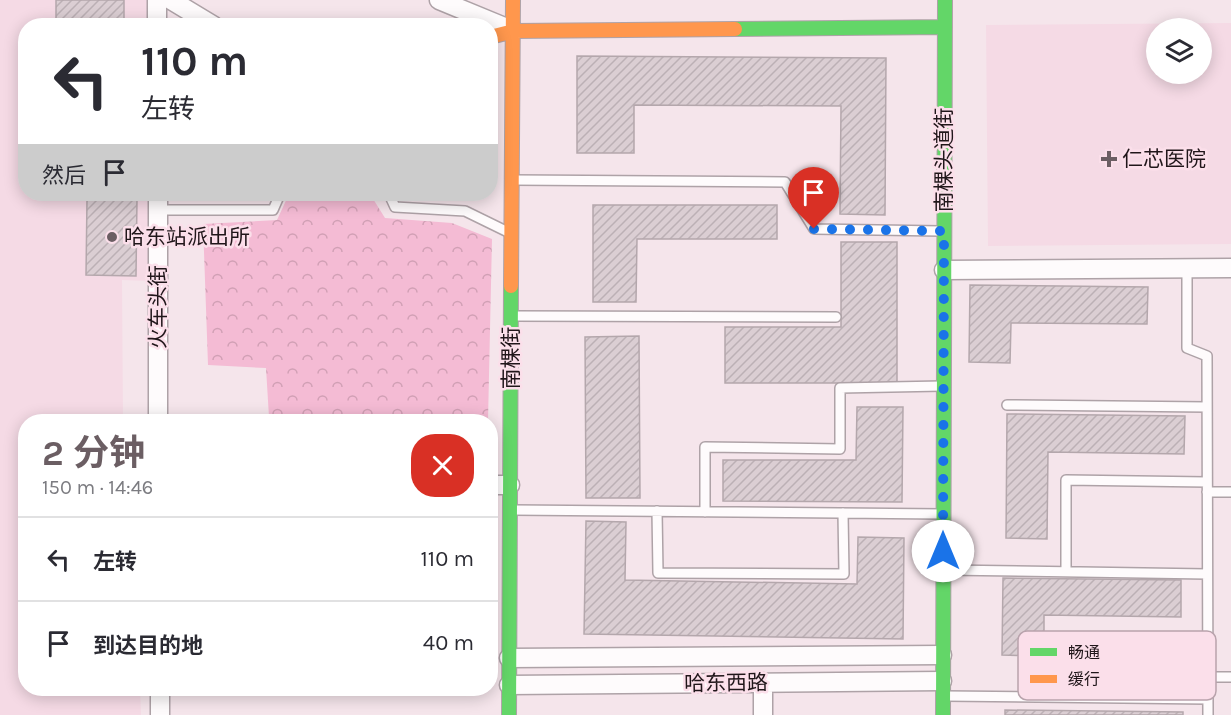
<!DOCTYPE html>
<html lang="zh">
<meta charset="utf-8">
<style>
:root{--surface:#fff;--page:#f7f7f7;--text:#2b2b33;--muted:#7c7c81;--line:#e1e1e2;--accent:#6b5e63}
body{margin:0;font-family:Karla,"Noto Sans SC",sans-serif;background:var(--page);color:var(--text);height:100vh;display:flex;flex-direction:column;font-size:22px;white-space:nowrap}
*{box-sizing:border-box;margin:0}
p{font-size:20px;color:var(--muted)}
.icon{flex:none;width:33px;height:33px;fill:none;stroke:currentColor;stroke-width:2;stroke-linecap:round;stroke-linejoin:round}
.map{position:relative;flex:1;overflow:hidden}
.sheet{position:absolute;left:18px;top:414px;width:480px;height:282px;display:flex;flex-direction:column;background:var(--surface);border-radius:24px;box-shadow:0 3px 15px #0003}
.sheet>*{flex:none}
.guide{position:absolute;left:18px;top:18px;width:480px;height:183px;border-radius:24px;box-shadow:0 3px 15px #0003;background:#fff;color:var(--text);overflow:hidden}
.fabs{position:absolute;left:1146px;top:18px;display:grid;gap:12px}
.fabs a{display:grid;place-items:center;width:66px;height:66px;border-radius:50%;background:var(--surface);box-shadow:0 3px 15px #0003;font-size:30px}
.pin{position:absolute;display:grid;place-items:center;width:51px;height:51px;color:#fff;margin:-62px -26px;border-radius:50% 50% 50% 0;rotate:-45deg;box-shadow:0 0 6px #0007}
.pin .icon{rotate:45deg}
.me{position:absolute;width:66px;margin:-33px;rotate:0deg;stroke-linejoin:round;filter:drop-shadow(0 0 4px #0008)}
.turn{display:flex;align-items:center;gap:21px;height:126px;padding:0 24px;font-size:27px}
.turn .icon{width:78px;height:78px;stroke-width:2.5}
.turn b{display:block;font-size:42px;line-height:51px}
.then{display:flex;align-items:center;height:57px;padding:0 24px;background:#0003;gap:12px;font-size:22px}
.round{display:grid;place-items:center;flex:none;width:63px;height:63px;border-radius:24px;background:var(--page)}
.summary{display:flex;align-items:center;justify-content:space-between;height:102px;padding:0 24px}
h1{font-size:36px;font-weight:700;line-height:45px;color:var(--accent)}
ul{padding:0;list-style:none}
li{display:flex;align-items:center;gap:18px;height:84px;padding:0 24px;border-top:2px solid var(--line)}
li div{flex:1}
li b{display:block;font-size:22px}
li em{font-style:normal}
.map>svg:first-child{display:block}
</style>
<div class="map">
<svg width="1231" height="715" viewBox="0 0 1231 715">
<defs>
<pattern id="forest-crowns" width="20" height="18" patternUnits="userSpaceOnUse" patternTransform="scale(1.5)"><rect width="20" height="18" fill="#f4bbd4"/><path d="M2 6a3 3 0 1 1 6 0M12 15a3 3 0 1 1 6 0" fill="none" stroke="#d1a0b5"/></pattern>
<pattern id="building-hatch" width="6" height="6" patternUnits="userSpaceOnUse" patternTransform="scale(1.5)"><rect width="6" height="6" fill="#dbced3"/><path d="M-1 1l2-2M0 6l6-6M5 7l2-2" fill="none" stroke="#bcb0b5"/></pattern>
</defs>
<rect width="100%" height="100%" fill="#f5e5eb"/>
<path fill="#f5dae5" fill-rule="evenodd" d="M0 0H148V25L26 26V194H149V281L122 280 123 421 26 422V688L140 689 141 715H0Z
M1231 23V244L988 246 986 25ZM1156 28H1202V74H1156Z"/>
<path fill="url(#forest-crowns)" d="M289 194H370L385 218 452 223 492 239 488 421 371 422 269 417 266 368 208 365 203 224 277 220Z"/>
<path fill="url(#building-hatch)" stroke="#b4a7ac" stroke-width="1.5" d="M56 0H124V26H56Z
M577 56 886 58 885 215 840 214 841 106 634 105V153H577Z
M87 199H137L136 276 86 275Z
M593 205H777V239H637L636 302H593Z
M841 242H897V383H725V327H841Z
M970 285 1148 287 1147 324 1011 323 1010 363 969 362Z
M639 336 640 498H586L585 337Z
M857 407H903L902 502 723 501V460H856Z
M1007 414 1185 416 1184 454 1048 452 1047 539 1006 538Z
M586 521 626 522 625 580 857 584 858 537 904 538 903 639 584 634Z
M1003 578 1181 580V617L1044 615V656L1002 655Z
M1005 710 1183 712V715H1005Z"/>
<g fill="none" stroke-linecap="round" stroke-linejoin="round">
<g stroke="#aea2a7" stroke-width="12">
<path id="lane" d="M513 180 785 182 814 229 941 231
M389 194 395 207 465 211 510 233
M158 210H273L280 194
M1187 268V348L1207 356 1208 715
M514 316 836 317
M1007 405 1207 407
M1207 492H1231
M513 510 943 514
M657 511 658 573 844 574 843 513
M705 512V447L840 449V388L942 386
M946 570 1207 574
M1066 572V480L1207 482
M1207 677H1231
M945 696 1208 699"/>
</g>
<g stroke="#aea2a7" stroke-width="21">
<path id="street" d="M157 0V26
M171 0 214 26
M439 0 514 31
M158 194V422
M944 270 1231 268
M490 485H510
M509 658 942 655
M763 682V715
M509 685 942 681
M160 688V715"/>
</g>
<g stroke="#aea2a7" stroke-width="16">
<path id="fast" d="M735 29 945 27
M509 715 511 286
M943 715 945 0"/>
</g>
<g stroke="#aea2a7" stroke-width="16">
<path id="slow" d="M490 37 514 31 735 29
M511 286 513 0"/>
</g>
<use href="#lane" stroke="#fefbfc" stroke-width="9"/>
<use href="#street" stroke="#fefbfc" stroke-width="18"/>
<use href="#fast" stroke="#63d668" stroke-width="14"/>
<use href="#slow" stroke="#ff974d" stroke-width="14"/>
</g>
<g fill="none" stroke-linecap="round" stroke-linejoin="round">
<path stroke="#1a73e8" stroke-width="10" stroke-dasharray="0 18" d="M814 229 944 231 943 551"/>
</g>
<g fill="#6b5e63" stroke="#fbdfea" stroke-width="2">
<path d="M1106 150h6v6h6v6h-6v6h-6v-6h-6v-6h6z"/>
<circle cx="112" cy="237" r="6"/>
</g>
<g text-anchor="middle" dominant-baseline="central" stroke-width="5" stroke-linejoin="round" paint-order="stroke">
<g font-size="21" fill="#20161a" stroke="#fbdfea" text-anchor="start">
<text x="1122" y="159">仁芯医院</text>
<text x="124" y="237">哈东站派出所</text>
</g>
<g font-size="21" fill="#20161a" stroke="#fbdfea">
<text transform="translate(944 160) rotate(-90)">南棵头道街</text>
<text transform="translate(158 307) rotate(-90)">火车头街</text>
<text transform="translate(511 358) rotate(-90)">南棵街</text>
<text transform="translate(726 683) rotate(-1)">哈东西路</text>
</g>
</g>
<rect x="1018" y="631" width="198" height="69" rx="9" fill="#fbdfea" stroke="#b9a3ac" stroke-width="1.5"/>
<rect x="1030" y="648" width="27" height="8" fill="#63d668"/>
<rect x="1030" y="675" width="27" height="8" fill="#ff974d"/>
<g font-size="16" fill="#20161a">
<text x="1068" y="658">畅通</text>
<text x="1068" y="685">缓行</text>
</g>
</svg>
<div class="fabs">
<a><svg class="icon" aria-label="layers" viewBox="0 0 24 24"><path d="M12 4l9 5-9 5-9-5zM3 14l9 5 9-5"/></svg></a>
</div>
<div class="pin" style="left:814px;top:229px;background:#d93025"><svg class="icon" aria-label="arrive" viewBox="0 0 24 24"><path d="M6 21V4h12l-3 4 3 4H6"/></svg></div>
<svg class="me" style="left:943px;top:551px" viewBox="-20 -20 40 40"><circle r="19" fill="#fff"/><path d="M0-13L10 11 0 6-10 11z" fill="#1a73e8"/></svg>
<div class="guide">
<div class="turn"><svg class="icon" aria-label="left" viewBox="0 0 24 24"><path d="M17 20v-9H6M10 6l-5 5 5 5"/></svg><div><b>110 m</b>左转</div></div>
<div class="then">然后<svg class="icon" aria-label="arrive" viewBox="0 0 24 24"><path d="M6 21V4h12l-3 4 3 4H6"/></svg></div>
</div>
<section class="sheet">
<div class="summary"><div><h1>2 分钟</h1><p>150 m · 14:46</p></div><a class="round" style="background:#d93025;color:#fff"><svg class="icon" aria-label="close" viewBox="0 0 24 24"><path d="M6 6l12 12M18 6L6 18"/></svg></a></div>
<ul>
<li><svg class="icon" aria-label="left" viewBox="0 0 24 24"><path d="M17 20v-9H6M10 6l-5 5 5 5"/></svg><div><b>左转</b></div><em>110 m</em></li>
<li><svg class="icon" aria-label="arrive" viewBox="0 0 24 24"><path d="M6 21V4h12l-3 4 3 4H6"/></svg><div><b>到达目的地</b></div><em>40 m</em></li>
</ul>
</section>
</div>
